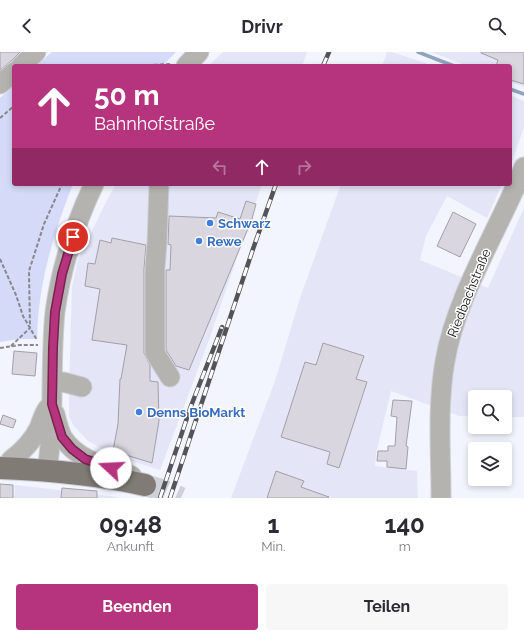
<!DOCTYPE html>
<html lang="de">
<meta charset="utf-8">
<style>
:root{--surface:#fff;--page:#f7f7f7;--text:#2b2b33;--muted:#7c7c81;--accent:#b6347e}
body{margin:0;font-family:Raleway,sans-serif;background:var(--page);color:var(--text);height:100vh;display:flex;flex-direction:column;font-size:15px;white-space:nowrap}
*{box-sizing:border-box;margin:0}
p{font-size:13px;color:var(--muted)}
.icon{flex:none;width:22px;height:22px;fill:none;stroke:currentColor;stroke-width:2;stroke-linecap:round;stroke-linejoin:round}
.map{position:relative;height:446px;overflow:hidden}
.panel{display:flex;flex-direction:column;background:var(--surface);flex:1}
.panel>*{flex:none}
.hud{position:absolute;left:12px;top:12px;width:500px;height:122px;border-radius:4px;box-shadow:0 2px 6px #0003;background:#b6347e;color:#fff;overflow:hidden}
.tools{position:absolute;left:468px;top:338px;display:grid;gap:8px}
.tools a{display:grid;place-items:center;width:44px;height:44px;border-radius:4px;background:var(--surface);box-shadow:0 2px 6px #0003;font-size:20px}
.pin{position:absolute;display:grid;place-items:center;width:34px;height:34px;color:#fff;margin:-17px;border:2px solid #fff;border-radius:50%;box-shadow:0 1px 4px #0007}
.me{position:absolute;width:44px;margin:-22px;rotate:290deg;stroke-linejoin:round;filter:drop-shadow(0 0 3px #0008)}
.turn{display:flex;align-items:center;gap:14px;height:84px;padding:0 16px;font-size:18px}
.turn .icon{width:52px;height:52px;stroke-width:2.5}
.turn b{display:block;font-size:28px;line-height:34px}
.lanes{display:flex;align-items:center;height:38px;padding:0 16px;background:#0003;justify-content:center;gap:20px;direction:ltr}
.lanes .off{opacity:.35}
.eta{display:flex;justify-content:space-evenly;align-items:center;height:68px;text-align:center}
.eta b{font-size:24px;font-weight:700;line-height:28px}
.action{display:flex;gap:8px;margin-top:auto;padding:8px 16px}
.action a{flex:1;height:46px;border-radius:4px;background:var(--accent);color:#fff;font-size:16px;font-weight:700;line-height:46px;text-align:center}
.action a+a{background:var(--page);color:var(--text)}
header{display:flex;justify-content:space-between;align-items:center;height:52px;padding:0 16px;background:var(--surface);font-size:18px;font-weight:700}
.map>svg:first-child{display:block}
</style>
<header><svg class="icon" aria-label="back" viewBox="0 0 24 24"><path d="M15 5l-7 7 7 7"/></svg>Drivr<svg class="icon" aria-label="search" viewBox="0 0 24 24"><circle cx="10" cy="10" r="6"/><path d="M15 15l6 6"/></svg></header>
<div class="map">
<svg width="524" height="446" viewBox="0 0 524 446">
<rect width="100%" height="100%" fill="#f2f4fe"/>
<path fill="#e4e6f7" d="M223 0H307L302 14H208Z
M387 0H392L434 14H382Z
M431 0H524V35L510 30V14H468Z
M510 43 524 49V75L510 115Z
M116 132H262L209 288 160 418 116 404 88 389 73 373 69 364V340L72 235 78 208 106 150Z
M341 132H502L487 166 447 144 426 184 420 208 488 236 524 156V365H505V345H475V364H459L391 339 376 402 375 414 417 419 418 446H231L275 329 300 246Z
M15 433 111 444 120 446H14Z"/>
<path fill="#d5daf8" d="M52 0H176L162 14H36Z
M14 34V132H73C53 182 38 233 37 287H20L0 290V46Z"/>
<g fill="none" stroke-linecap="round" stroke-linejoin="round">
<path stroke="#90a3bd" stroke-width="3.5" d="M418 0 454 14
M510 37 524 42"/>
</g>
<path fill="#d9d6df" stroke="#a29fa8" d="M0 0H20L11 9 0 18Z
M481 0H524V32L510 28V14H496L498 8 481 1Z
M246 149 256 152 252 167 189 318 176 314 166 298V218H170L171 193 168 192 169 164 216 166 218 160 240 167Z
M453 160 476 172 460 205 437 194Z
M112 186 146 193 144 217V301L150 313V329L158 330 159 369 152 411 113 399 118 372 120 327H121L127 293 92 288 100 237 85 234 88 211 95 212 100 188 111 191Z
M323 291 364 304 356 327 367 330 339 416 327 412 330 400 281 385 305 310 316 313Z
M14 299 37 301 35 324 12 322Z
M393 348 412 349 406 394 408 395 406 417 387 415V409H377L378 399H388V394H395L397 365 391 364Z
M3 363 16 368 13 376 0 372Z
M276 419 304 429 301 435 329 445 328 446H267Z
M0 432 13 433V446H0Z
M62 436 97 439V446H61Z"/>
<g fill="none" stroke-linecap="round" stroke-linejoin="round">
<path stroke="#cfd1da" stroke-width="22" stroke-dasharray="22 11" stroke-linecap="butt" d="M145 433 165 439 181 446"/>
<g stroke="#cdcfd8" stroke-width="21">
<path id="minor" d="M21 14 36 0
M186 14 199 0
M0 32 14 20
M159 132 157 191 155 217V301L170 325
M52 329 63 330 82 335
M55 362C57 370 59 379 63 386 78 409 108 415 132 424
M11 408C23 399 32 390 39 376 42 369 43 362 48 356
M47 418C49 406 50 394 51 382 53 341 51 300 55 260 61 216 75 172 94 132
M441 446C441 401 437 354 445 309 456 244 499 177 524 115"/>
</g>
<g stroke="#cdcfd8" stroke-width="24">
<path id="major" d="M0 416C49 418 97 422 145 433"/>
</g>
<path stroke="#87888f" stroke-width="2" stroke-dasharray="4 2" stroke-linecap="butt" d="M130 14 171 12
M0 66 14 54
M0 207 16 243 23 264 37 288
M11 294 30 276 29 219 44 172 62 132
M0 296 20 293H38"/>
<use href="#minor" stroke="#b5b3af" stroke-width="19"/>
<use href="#major" stroke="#807c75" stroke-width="22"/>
<g stroke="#535358" stroke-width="4.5">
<path id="rail" d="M323 14 329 0
M160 446 191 354 222 275
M170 446 253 197 276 132"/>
</g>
<use href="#rail" stroke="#fff" stroke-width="3" stroke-dasharray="9" stroke-linecap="butt"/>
</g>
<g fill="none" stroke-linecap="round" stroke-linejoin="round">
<g stroke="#762252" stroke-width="10">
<path id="route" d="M73 185 62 222 55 260 53 295 52 352 62 385 72 397 85 407 111 416"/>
</g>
<use href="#route" stroke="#b6347e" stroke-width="7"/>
</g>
<g fill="#3f7fe0" stroke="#fff" stroke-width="1.5">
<circle cx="210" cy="171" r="4"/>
<circle cx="199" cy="189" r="4"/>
<circle cx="139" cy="360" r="4"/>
</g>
<g text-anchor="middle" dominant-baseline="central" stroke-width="3" stroke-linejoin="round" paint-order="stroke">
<g font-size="13" font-weight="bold" fill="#366cbe" stroke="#fff" text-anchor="start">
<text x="218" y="171">Schwarz</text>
<text x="207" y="189">Rewe</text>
<text x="147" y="360">Denns BioMarkt</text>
</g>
<g font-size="13" fill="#0b0b0e" stroke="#fff">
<text transform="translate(469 241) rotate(-68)">Riedbachstraße</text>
</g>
</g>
</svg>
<div class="tools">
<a><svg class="icon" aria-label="search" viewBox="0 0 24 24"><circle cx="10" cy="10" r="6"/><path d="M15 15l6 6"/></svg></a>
<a><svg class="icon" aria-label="layers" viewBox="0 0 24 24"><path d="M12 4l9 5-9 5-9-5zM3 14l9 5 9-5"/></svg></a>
</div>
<div class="pin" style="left:73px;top:185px;background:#d93025"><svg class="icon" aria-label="arrive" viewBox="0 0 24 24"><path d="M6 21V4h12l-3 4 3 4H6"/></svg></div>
<svg class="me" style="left:111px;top:416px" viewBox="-20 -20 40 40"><circle r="19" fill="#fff"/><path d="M0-13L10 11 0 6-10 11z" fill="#b6347e"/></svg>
<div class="hud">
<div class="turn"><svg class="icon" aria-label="ahead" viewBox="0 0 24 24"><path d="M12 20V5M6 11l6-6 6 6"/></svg><div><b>50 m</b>Bahnhofstraße</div></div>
<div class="lanes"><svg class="icon off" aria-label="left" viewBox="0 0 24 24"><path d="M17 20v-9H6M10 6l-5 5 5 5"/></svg><svg class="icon" aria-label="ahead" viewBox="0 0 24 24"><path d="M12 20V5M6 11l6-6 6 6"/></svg><svg class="icon off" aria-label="right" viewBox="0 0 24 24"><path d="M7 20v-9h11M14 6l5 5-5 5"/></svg></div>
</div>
</div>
<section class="panel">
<div class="eta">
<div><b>09:48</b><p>Ankunft</p></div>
<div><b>1</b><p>Min.</p></div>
<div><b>140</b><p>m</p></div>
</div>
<div class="action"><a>Beenden</a><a>Teilen</a></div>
</section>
